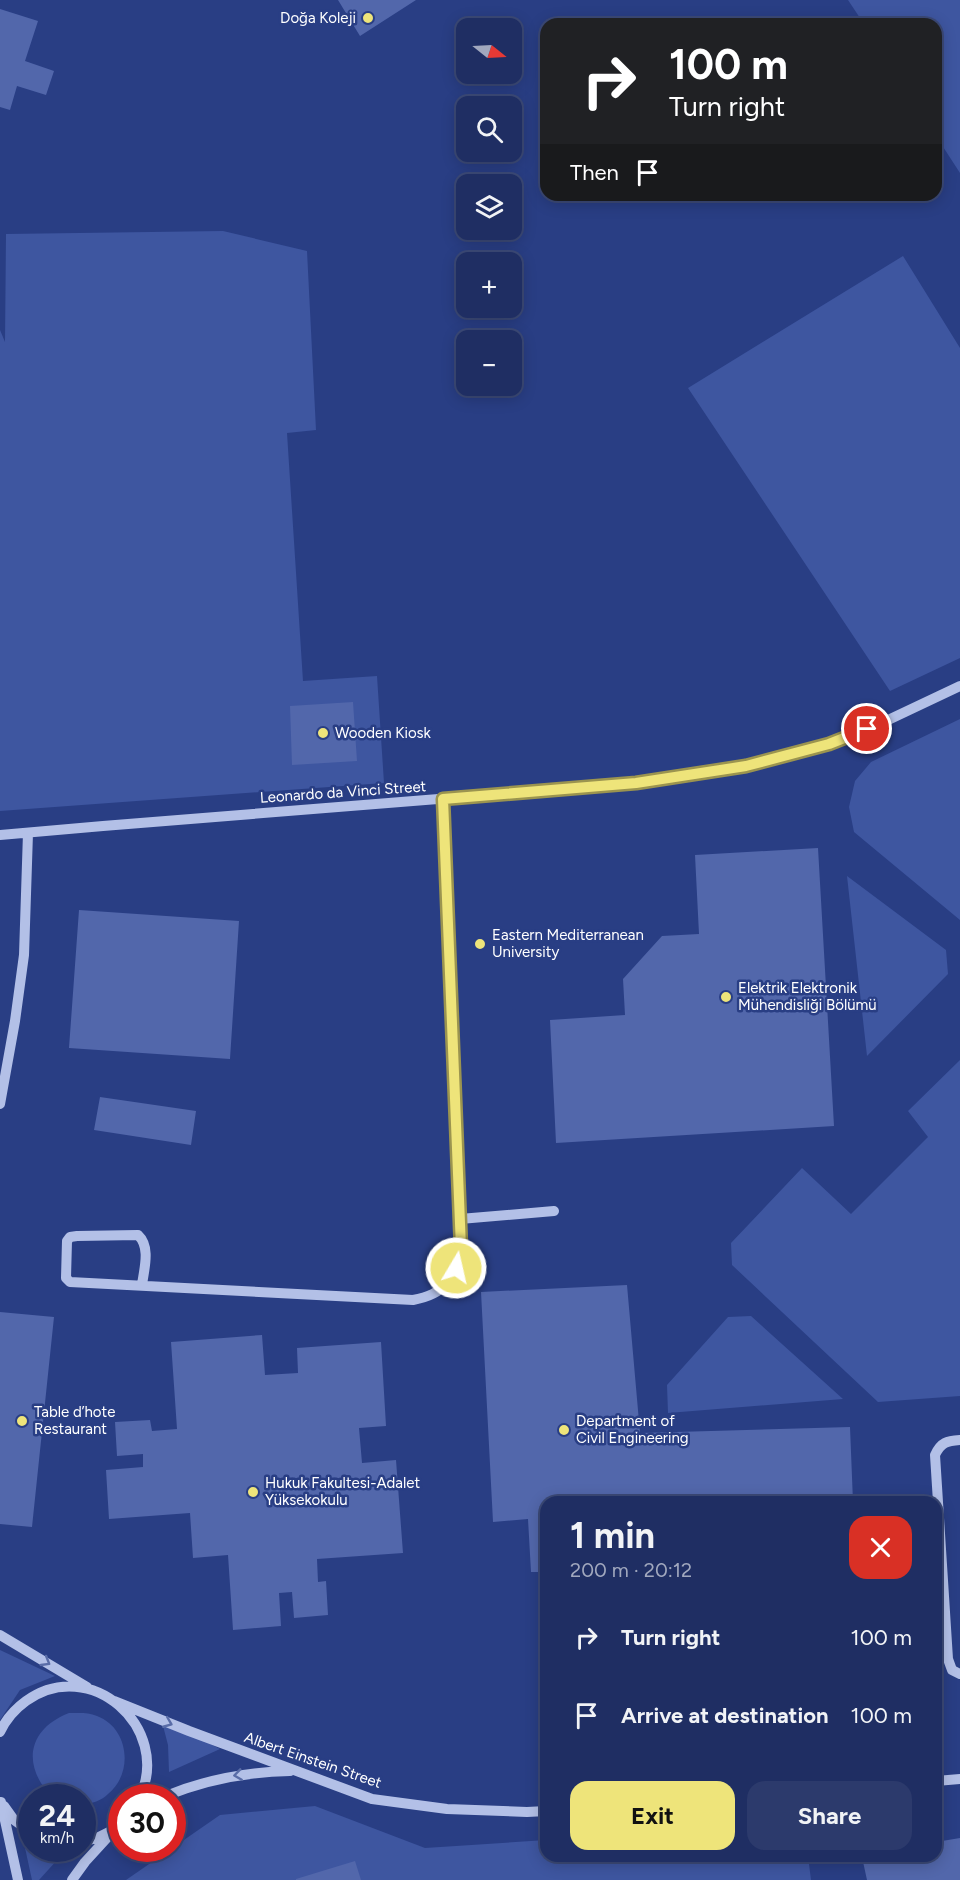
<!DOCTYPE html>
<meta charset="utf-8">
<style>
:root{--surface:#1f2e63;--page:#2c3a6c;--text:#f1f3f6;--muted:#a1a8be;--line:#3c4a78;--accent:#eee47a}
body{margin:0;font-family:Figtree,sans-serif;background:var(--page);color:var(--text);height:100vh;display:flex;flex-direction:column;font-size:22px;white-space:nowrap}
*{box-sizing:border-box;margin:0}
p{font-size:20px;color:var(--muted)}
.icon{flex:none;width:33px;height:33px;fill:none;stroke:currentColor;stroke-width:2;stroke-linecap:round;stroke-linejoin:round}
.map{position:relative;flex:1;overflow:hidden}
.side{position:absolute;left:540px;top:1496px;width:402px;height:366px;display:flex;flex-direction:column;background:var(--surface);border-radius:18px;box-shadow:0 3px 15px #0003,0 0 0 2px var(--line)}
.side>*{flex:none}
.banner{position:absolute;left:540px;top:18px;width:402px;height:183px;border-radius:18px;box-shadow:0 3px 15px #0003,0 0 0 2px var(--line);background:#202124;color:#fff;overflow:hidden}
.needle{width:39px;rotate:108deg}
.controls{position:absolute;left:456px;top:18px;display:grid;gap:12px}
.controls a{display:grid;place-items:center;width:66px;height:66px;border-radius:12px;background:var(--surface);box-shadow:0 3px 15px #0003,0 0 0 2px var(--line);font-size:30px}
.speed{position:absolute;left:18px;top:1784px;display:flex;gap:12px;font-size:30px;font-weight:700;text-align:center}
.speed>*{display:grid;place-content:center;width:78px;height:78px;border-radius:50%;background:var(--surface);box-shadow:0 3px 15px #0003,0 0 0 2px var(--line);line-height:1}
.speed small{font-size:15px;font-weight:400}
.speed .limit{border:9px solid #d22;background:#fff;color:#111}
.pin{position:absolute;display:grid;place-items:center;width:51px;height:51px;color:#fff;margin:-26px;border:3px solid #fff;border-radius:50%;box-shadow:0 2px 6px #0007}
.me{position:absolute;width:66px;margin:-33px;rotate:9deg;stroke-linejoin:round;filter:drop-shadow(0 0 4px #0008)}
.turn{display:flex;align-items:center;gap:21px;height:126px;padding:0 30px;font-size:27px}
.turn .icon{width:78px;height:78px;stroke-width:2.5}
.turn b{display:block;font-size:42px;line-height:51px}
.then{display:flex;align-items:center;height:57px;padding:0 30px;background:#0003;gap:12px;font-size:22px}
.round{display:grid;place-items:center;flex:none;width:63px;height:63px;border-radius:18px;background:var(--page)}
.head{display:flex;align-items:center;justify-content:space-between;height:102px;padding:0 30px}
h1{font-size:36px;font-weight:700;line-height:45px}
.button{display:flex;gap:12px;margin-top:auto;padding:12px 30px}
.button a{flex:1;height:69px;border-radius:18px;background:var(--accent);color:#111;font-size:24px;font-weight:700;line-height:69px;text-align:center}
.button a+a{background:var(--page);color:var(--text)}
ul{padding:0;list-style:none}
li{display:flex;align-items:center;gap:18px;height:78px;padding:0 30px}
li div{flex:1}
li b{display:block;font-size:22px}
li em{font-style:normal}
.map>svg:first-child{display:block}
</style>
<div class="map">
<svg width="960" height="1880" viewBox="0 0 960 1880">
<rect width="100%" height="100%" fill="#293e84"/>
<path fill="#3e56a0" d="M848 0H960V173L936 136V24H864Z
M223 231 307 251 316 430 287 433 303 681 377 676 384 783 0 811V330L5 342 6 234Z
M903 256 960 348V658L890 691 688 388Z
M960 719V920L854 832 849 807 855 781 871 762Z
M847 876 946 950 948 974 867 1056Z
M960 1060V1396L878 1402 732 1265 731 1243 802 1168 851 1214 928 1137 908 1111Z
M751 1316 843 1399 668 1413 667 1385 728 1317Z
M0 1650 55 1676 20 1690 0 1720Z
M69 1713C79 1713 88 1712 97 1716 129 1728 134 1773 108 1794 101 1801 92 1803 83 1805L82 1797H52C21 1765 28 1729 69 1713Z
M161 1718 220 1749 169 1772 168 1745Z
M315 1806 425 1848 546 1840V1856H808L811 1880H126L220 1815Z
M22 1834 31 1837 32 1848H68L39 1880H32Z"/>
<path fill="#5267ab" d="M338 0H416L360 36Z
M0 9 38 21 25 61 54 71 46 95 17 86 10 110 0 107Z
M353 702 357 761 292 765 290 706Z
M818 848 834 1126 556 1143 550 1020 625 1015 623 979 662 936 699 934 695 855Z
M79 910 239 921 230 1059 69 1048Z
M100 1097 196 1111 191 1145 94 1130Z
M627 1285 640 1433 850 1427 853 1502H546V1572H531L528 1519 493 1522 481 1292Z
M0 1312 54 1317 32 1527 0 1524Z
M262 1335 265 1375 298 1373 297 1348 381 1342 386 1426 359 1428 362 1463 396 1460 403 1553 317 1559 318 1582 326 1581 328 1615 294 1618 292 1592 279 1593 281 1626 233 1630 228 1555 193 1558 190 1513 109 1519 106 1470 143 1467V1454L117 1456 115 1422 150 1420 152 1431 177 1429 171 1342Z
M960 1838V1880H867L862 1857 872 1856H936V1842Z
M355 1861 361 1880H296V1879Z"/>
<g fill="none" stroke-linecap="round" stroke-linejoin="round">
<path stroke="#b3c0e7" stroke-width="10" d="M0 835 103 826 636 783 746 766 829 744 886 721 960 686
M0 1104 15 1021 24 955 28 833
M460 1219 554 1211
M142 1285C144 1269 151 1247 138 1235L77 1236 70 1237 67 1241 66 1278 70 1282 413 1300C446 1294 453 1279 461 1248L443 799
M960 1440C947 1441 941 1442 935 1455L948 1659 952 1670 960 1674
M0 1635 87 1687
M114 1701 189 1731 372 1799 447 1809 527 1812 546 1811
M0 1732C6 1719 15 1709 26 1701 90 1655 172 1727 140 1797
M936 1781 960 1779
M163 1797C204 1780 245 1772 290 1771
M1 1802 18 1880
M4 1806 14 1820 32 1833
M82 1842 97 1838 109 1832
M72 1880 85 1862 117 1827"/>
</g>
<defs><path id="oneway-chevron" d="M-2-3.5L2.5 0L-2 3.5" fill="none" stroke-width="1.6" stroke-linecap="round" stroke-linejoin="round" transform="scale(1.5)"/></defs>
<g stroke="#596ca7">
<use href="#oneway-chevron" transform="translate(46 1662) rotate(31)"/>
<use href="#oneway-chevron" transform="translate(168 1723) rotate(22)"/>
<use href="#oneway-chevron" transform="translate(238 1775) rotate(172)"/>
</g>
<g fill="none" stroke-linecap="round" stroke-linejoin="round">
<g stroke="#9b944f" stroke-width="15">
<path id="route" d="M456 1268 461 1248 443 799 636 783 746 766 829 744 867 729"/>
</g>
<use href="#route" stroke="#eee47a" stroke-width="10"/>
</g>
<g fill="#eee47a" stroke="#293e84" stroke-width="2">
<circle cx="368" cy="18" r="6"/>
<circle cx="323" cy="733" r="6"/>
<circle cx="480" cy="944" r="6"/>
<circle cx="726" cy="997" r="6"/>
<circle cx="22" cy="1421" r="6"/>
<circle cx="564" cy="1430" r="6"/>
<circle cx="253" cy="1492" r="6"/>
</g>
<g text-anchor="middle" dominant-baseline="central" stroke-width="5" stroke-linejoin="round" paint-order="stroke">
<g font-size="15" fill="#fff" stroke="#293e84" text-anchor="start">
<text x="356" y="18" text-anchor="end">Doğa Koleji</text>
<text x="335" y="733">Wooden Kiosk</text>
<text x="492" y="935">Eastern Mediterranean<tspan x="492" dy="17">University</tspan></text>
<text x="738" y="988">Elektrik Elektronik<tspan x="738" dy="17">Mühendisliği Bölümü</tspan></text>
<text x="34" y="1412">Table d’hote<tspan x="34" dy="17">Restaurant</tspan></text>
<text x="576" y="1421">Department of<tspan x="576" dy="17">Civil Engineering</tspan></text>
<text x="265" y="1483">Hukuk Fakultesi-Adalet<tspan x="265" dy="17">Yüksekokulu</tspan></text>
</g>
<g font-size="15" fill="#fff" stroke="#293e84">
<text transform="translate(343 792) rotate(-4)">Leonardo da Vinci Street</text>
<text transform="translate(313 1760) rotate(19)">Albert Einstein Street</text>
</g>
</g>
</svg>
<div class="controls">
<a><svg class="needle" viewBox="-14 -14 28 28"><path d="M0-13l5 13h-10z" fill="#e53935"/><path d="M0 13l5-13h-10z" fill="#a1a8be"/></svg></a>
<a><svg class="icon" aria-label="search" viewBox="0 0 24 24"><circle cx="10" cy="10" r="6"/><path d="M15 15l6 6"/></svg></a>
<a><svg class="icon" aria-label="layers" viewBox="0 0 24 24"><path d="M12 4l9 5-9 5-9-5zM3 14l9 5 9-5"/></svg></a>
<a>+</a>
<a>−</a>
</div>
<div class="speed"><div>24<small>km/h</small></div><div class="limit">30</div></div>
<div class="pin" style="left:867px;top:729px;background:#d93025"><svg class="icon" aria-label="arrive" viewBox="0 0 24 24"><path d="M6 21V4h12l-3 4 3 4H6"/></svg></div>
<svg class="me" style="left:456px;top:1268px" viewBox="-20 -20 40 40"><circle r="17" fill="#eee47a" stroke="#fff" stroke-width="3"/><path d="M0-11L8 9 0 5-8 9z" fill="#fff"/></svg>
<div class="banner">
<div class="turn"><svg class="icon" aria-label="right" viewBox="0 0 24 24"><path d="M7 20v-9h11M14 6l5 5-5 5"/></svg><div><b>100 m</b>Turn right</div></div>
<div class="then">Then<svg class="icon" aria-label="arrive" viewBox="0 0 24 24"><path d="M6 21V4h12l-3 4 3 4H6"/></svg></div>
</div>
<section class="side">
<div class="head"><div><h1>1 min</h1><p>200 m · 20:12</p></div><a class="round" style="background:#d93025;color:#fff"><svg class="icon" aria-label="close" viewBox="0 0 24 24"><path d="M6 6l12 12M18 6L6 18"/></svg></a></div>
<ul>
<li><svg class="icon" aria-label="right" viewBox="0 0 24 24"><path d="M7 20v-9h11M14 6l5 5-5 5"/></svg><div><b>Turn right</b></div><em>100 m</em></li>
<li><svg class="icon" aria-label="arrive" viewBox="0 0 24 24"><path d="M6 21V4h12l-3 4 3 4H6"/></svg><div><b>Arrive at destination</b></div><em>100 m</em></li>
</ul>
<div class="button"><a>Exit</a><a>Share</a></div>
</section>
</div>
